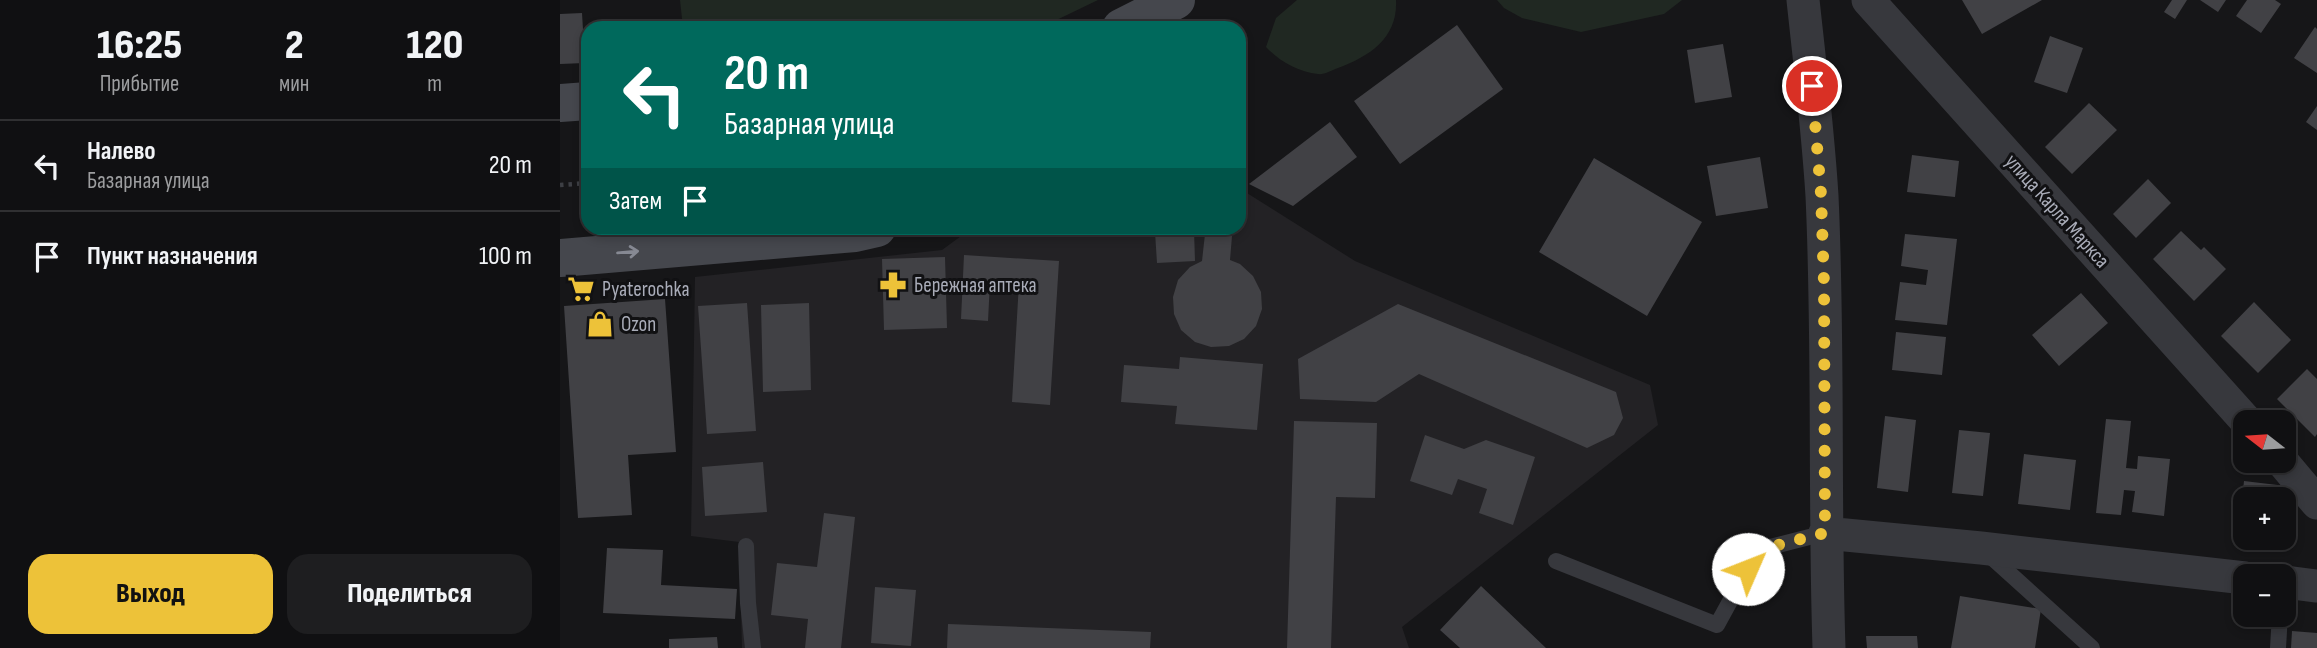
<!DOCTYPE html>
<html lang="ru">
<meta charset="utf-8">
<style>
:root{--surface:#101012;--page:#1e1e20;--text:#f1f3f6;--muted:#9c9d9f;--line:#303032;--accent:#edc239}
body{margin:0;font-family:"Sofia Sans Condensed",sans-serif;background:var(--page);color:var(--text);height:100vh;display:flex;flex-direction:column;font-size:26px;white-space:nowrap}
*{box-sizing:border-box;margin:0}
p{font-size:23px;color:var(--muted)}
.icon{flex:none;width:38px;height:38px;fill:none;stroke:currentColor;stroke-width:2;stroke-linecap:round;stroke-linejoin:round}
.map{position:relative;flex:1;overflow:hidden}
.drawer{display:flex;flex-direction:column;background:var(--surface);width:560px}
.drawer>*{flex:none}
.guide{position:absolute;left:21px;top:21px;width:665px;height:214px;border-radius:21px;box-shadow:0 4px 10px #0003,0 0 0 2px var(--line);background:#00695c;color:#fff;overflow:hidden}
.needle{width:46px;rotate:287deg}
.tools{position:absolute;left:1673px;top:410px;display:grid;gap:14px}
.tools a{display:grid;place-items:center;width:63px;height:63px;border-radius:14px;background:var(--surface);box-shadow:0 4px 10px #0003,0 0 0 2px var(--line);font-size:35px}
.pin{position:absolute;display:grid;place-items:center;width:60px;height:60px;color:#fff;margin:-30px;border:4px solid #fff;border-radius:50%;box-shadow:0 2px 7px #0007}
.me{position:absolute;width:77px;margin:-38px;rotate:46deg;stroke-linejoin:round;filter:drop-shadow(0 0 5px #0008)}
.turn{display:flex;align-items:center;gap:24px;height:147px;padding:0 28px;font-size:32px}
.turn .icon{width:91px;height:91px;stroke-width:2.5}
.turn b{display:block;font-size:49px;line-height:60px}
.then{display:flex;align-items:center;height:66px;padding:0 28px;background:#0003;gap:14px;font-size:26px}
.eta{display:flex;justify-content:space-evenly;align-items:center;height:119px;text-align:center}
.eta b{font-size:42px;font-weight:800;line-height:49px}
.cta{display:flex;gap:14px;margin-top:auto;padding:14px 28px}
.cta a{flex:1;height:80px;border-radius:21px;background:var(--accent);color:#111;font-size:28px;font-weight:800;line-height:80px;text-align:center}
.cta a+a{background:var(--page);color:var(--text)}
ul{padding:0;list-style:none}
li{display:flex;align-items:center;gap:21px;height:91px;padding:0 28px;border-top:2px solid var(--line)}
li div{flex:1}
li b{display:block;font-size:26px}
li em{font-style:normal}
main{display:flex;flex:1;min-height:0}
.map>svg:first-child{display:block}
</style>
<main>
<section class="drawer">
<div class="eta">
<div><b>16:25</b><p>Прибытие</p></div>
<div><b>2</b><p>мин</p></div>
<div><b>120</b><p>m</p></div>
</div>
<ul>
<li><svg class="icon" aria-label="left" viewBox="0 0 24 24"><path d="M17 20v-9H6M10 6l-5 5 5 5"/></svg><div><b>Налево</b><p>Базарная улица</p></div><em>20 m</em></li>
<li><svg class="icon" aria-label="arrive" viewBox="0 0 24 24"><path d="M6 21V4h12l-3 4 3 4H6"/></svg><div><b>Пункт назначения</b></div><em>100 m</em></li>
</ul>
<div class="cta"><a>Выход</a><a>Поделиться</a></div>
</section>
<div class="map">
<svg width="1757" height="648" viewBox="0 0 1757 648">
<rect width="100%" height="100%" fill="#161618"/>
<path fill="#232225" d="M679 188 795 261 1090 385 1098 425 842 627 849 648H182L179 542 131 536 135 277 382 250 412 228H679Z"/>
<path fill="#202822" d="M120 0H538L480 28H123Z
M737 0H836C838 37 811 56 778 68 772 70 764 75 758 74 738 72 719 61 706 47L716 18Z
M937 0H1122L1104 14 1021 32 962 18 944 8Z"/>
<path fill="#414145" d="M1402 0H1482L1422 34Z
M1612 0H1627L1615 19 1604 12Z
M1640 0H1666L1658 12Z
M1687 0H1715L1721 4 1701 33 1676 16Z
M22 13 25 63 0 64V14Z
M897 25 943 89 840 164 794 101Z
M1755 27 1757 29V73L1734 58Z
M1490 36 1523 48 1507 93 1474 82Z
M1163 44 1172 97 1135 103 1127 50Z
M1529 103 1557 130 1512 174 1485 147Z
M1757 106V130L1746 122Z
M770 122 797 157 733 206 689 184Z
M1352 155 1399 161 1395 197 1347 192Z
M1200 157 1208 208 1156 216 1147 166Z
M1034 158 1142 222 1087 316 979 252Z
M1588 179 1611 203 1576 238 1553 214Z
M634 230 635 261 597 263 595 232Z
M1621 231 1641 250 1644 247 1666 269 1634 301 1593 259Z
M645 234 672 236 670 260 680 264 693 276 701 292 702 309 696 326 684 339 669 346 651 347 635 342 621 330 614 314 613 297 618 280 630 267 642 261Z
M1345 234 1397 239 1387 325 1335 320 1340 282 1366 285 1368 270 1341 266Z
M404 255 499 261 490 405 452 402 459 283 430 282 428 321 401 319Z
M385 257 387 328 324 330 322 259Z
M1521 293 1548 323 1499 366 1472 335Z
M105 299 116 452 68 455 72 515 18 518 4 306Z
M1694 302 1731 340 1698 373 1661 336Z
M187 303 196 431 147 434 138 306Z
M249 303 251 390 203 392 201 305Z
M838 304 1056 392 1063 418 1054 435 1027 448 859 374 816 402 740 399 738 359Z
M1336 332 1386 337 1382 375 1332 370Z
M620 357 703 364 697 430 615 424 617 406 561 402 564 365 619 369Z
M1747 369 1757 379V434L1755 437 1717 399Z
M1325 416 1356 420 1348 492 1317 488Z
M1546 419 1571 421 1566 468 1577 469 1578 456 1610 459 1604 516 1572 512 1575 491 1564 490 1561 515 1536 513Z
M734 421 817 423 815 498 776 497 771 648H727Z
M1399 430 1430 433 1423 496 1392 493Z
M865 435 904 449 926 440 975 457 953 525 919 513 927 489 898 479 892 495 850 481Z
M1464 454 1516 460 1510 510 1458 504Z
M203 462 207 512 145 516 142 467Z
M1684 481 1735 487 1731 524 1724 523V499H1685V519L1680 518Z
M264 513 295 517 281 648H245L248 619 211 615 217 563 257 567Z
M47 548 103 550 101 585 177 589 175 619 43 613Z
M921 586 986 648H900L880 630Z
M315 587 356 590 351 646 311 643Z
M1400 596 1481 609 1475 648H1391Z
M388 624 591 632 590 648H387Z
M1732 631 1757 633V648H1731Z
M1306 636H1357L1358 648H1307Z
M157 637 158 648H109V639Z"/>
<g fill="none" stroke-linecap="round" stroke-linejoin="round">
<path stroke="#3d3f44" stroke-width="4.5" stroke-dasharray="3.5 5" stroke-linecap="butt" d="M0 185 28 183"/>
<path stroke="#37383d" stroke-width="16" d="M186 546 188 603 193 648
M1427 553 1532 648
M996 561 1157 625 1198 550 1265 533
M1718 648 1720 614"/>
<path stroke="#37383d" stroke-width="33" d="M1243 0C1250 65 1258 131 1262 196 1269 346 1264 497 1269 648
M1308 0 1687 422
M1721 460 1757 503
M1265 533 1421 548 1685 578
M1724 582 1757 586"/>
<path stroke="#45474d" stroke-width="38" d="M561 28 616 0
M0 103 28 101
M0 258 295 233 317 228"/>
</g>
<defs><path id="oneway-shaft" d="M-6 0H5M1.5-3L5.5 0L1.5 3" fill="none" stroke-width="1.6" stroke-linecap="round" stroke-linejoin="round" transform="scale(1.75)"/></defs>
<use stroke="#868993" href="#oneway-shaft" transform="translate(68 252) rotate(-5)"/>
<g fill="none" stroke-linecap="round" stroke-linejoin="round">
<path stroke="#edc239" stroke-width="12" stroke-dasharray="0 21.6" d="M1188 569 1198 550 1265 533 1264 284 1261 194 1252 86"/>
</g>
<defs>
<g id="pharmacy-bare" transform="scale(2.1)"><path d="M-2-6h4v4h4v4h-4v4h-4v-4h-4v-4h4Z" fill="#edc239" stroke="#111113" stroke-width="2.5" paint-order="stroke"/></g>
<g id="supermarket-bare" transform="scale(2.1)"><path d="M-6-5.5h2.5l.6 2H6L4.5 2H-2.5L-4.4-4H-6ZM-1.5 3.2a1.3 1.3 0 1 0 .1 0ZM3 3.2a1.3 1.3 0 1 0 .1 0Z" fill="#edc239" stroke="#111113" stroke-width="2.5" paint-order="stroke"/></g>
<g id="shop-bare" transform="scale(2.1)"><path d="M-5-2.5h2.3a2.7 3.5 0 0 1 5.4 0H5L5.5 6h-11ZM-1.5-2.5h3a1.5 2.3 0 0 0-3 0Z" fill="#edc239" stroke="#111113" stroke-width="2.5" paint-order="stroke"/></g>
</defs>
<g fill-rule="evenodd">
<use href="#pharmacy-bare" x="333" y="285"/>
<use href="#supermarket-bare" x="21" y="289"/>
<use href="#shop-bare" x="40" y="324"/>
</g>
<g text-anchor="middle" dominant-baseline="central" stroke-width="6" stroke-linejoin="round" paint-order="stroke">
<g font-size="21" fill="#a9acb8" stroke="#111113">
<text transform="translate(1497 211) rotate(48)">улица Карла Маркса</text>
</g>
<g font-size="21" fill="#a9acb8" stroke="#111113" text-anchor="start">
<text x="354" y="285">Бережная аптека</text>
<text x="42" y="289">Pyaterochka</text>
<text x="61" y="324">Ozon</text>
</g>
</g>
</svg>
<div class="tools">
<a><svg class="needle" viewBox="-14 -14 28 28"><path d="M0-13l5 13h-10z" fill="#e53935"/><path d="M0 13l5-13h-10z" fill="#9c9d9f"/></svg></a>
<a>+</a>
<a>−</a>
</div>
<div class="pin" style="left:1252px;top:86px;background:#d93025"><svg class="icon" aria-label="arrive" viewBox="0 0 24 24"><path d="M6 21V4h12l-3 4 3 4H6"/></svg></div>
<svg class="me" style="left:1188px;top:569px" viewBox="-20 -20 40 40"><circle r="19" fill="#fff"/><path d="M0-13L10 11 0 6-10 11z" fill="#edc239"/></svg>
<div class="guide">
<div class="turn"><svg class="icon" aria-label="left" viewBox="0 0 24 24"><path d="M17 20v-9H6M10 6l-5 5 5 5"/></svg><div><b>20 m</b>Базарная улица</div></div>
<div class="then">Затем<svg class="icon" aria-label="arrive" viewBox="0 0 24 24"><path d="M6 21V4h12l-3 4 3 4H6"/></svg></div>
</div>
</div>
</main>
